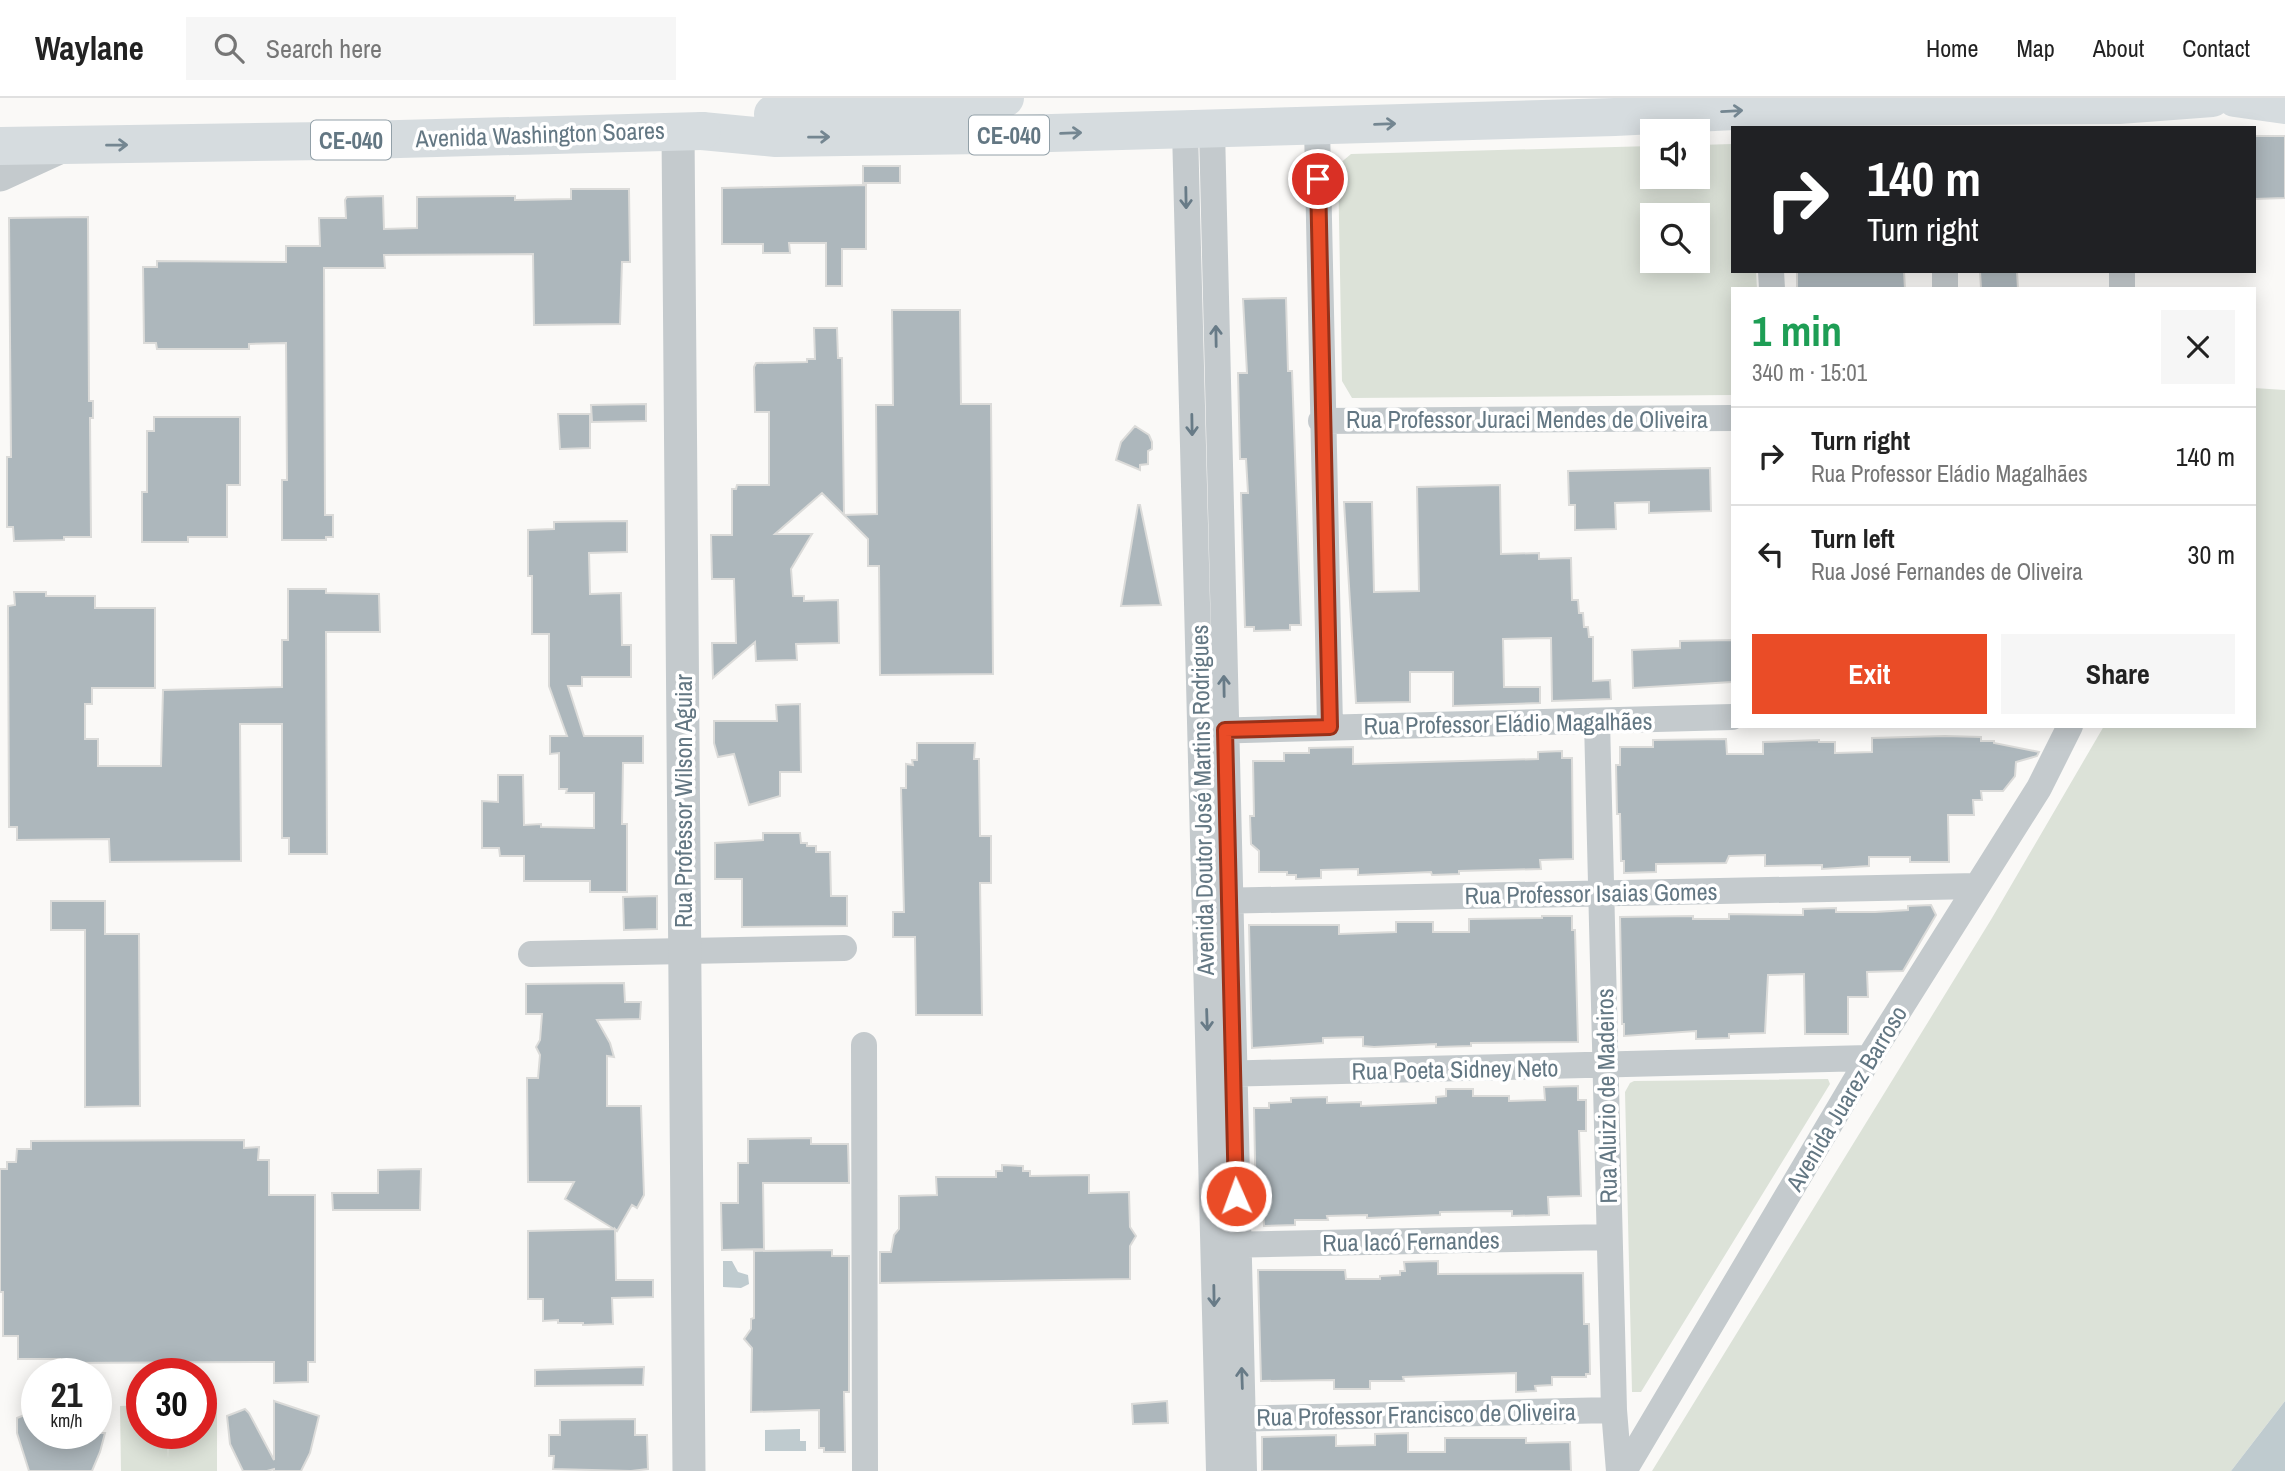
<!DOCTYPE html>
<meta charset="utf-8">
<style>
:root{--surface:#fff;--page:#f6f6f6;--text:#222;--muted:#767676;--line:#e0e0e0;--accent:#ea4c27}
body{margin:0;font-family:"Archivo Narrow",sans-serif;background:var(--page);color:var(--text);height:100vh;display:flex;flex-direction:column;font-size:26px;white-space:nowrap}
*{box-sizing:border-box;margin:0}
p{font-size:23px;color:var(--muted)}
.icon{flex:none;width:38px;height:38px;fill:none;stroke:currentColor;stroke-width:2;stroke-linecap:round;stroke-linejoin:round}
.map{position:relative;flex:1;overflow:hidden}
.drawer{position:absolute;left:1731px;top:189px;width:525px;height:441px;display:flex;flex-direction:column;background:var(--surface);border-radius:0px;box-shadow:0 4px 18px #0003}
.drawer>*{flex:none}
.top-card{position:absolute;left:1731px;top:28px;width:525px;height:147px;border-radius:0px;box-shadow:0 4px 18px #0003;background:#202124;color:#fff;overflow:hidden}
.fabs{position:absolute;left:1640px;top:21px;display:grid;gap:14px}
.fabs a{display:grid;place-items:center;width:70px;height:70px;border-radius:0px;background:var(--surface);box-shadow:0 4px 18px #0003;font-size:35px}
.speed{position:absolute;left:21px;top:1260px;display:flex;gap:14px;font-size:35px;font-weight:700;text-align:center}
.speed>*{display:grid;place-content:center;width:91px;height:91px;border-radius:50%;background:var(--surface);box-shadow:0 4px 18px #0003;line-height:1}
.speed small{font-size:18px;font-weight:400}
.speed .limit{border:10px solid #d22;background:#fff;color:#111}
.pin{position:absolute;display:grid;place-items:center;width:60px;height:60px;color:#fff;margin:-30px;border:4px solid #fff;border-radius:50%;box-shadow:0 2px 7px #0007}
.me{position:absolute;width:77px;margin:-38px;rotate:358deg;stroke-linejoin:round;filter:drop-shadow(0 0 5px #0008)}
.turn{display:flex;align-items:center;gap:24px;height:147px;padding:0 21px;font-size:32px}
.turn .icon{width:91px;height:91px;stroke-width:2.5}
.turn b{display:block;font-size:49px;line-height:60px}
.round{display:grid;place-items:center;flex:none;width:74px;height:74px;border-radius:0px;background:var(--page)}
.summary{display:flex;align-items:center;justify-content:space-between;height:119px;padding:0 21px}
h1{font-size:42px;font-weight:700;line-height:52px;color:#1e9e55}
.cta{display:flex;gap:14px;margin-top:auto;padding:14px 21px}
.cta a{flex:1;height:80px;border-radius:0px;background:var(--accent);color:#fff;font-size:28px;font-weight:700;line-height:80px;text-align:center}
.cta a+a{background:var(--page);color:var(--text)}
ul{padding:0;list-style:none}
li{display:flex;align-items:center;gap:21px;height:98px;padding:0 21px;border-top:2px solid var(--line)}
li div{flex:1}
li b{display:block;font-size:26px}
li em{font-style:normal}
header{display:flex;align-items:center;gap:42px;box-sizing:border-box;height:98px;padding:0 35px;background:var(--surface);border-bottom:2px solid var(--line)}
header strong{font-size:33px}
nav{display:flex;gap:38px;margin-inline-start:auto;font-size:24px}
.search{width:490px;height:63px;background:var(--page);display:flex;align-items:center;gap:18px;box-sizing:border-box;padding:0 24px;border-radius:0px;color:var(--muted);font-size:26px}
.map>svg:first-child{display:block}
</style>
<header>
<strong>Waylane</strong>
<div class="search"><svg class="icon" aria-label="search" viewBox="0 0 24 24"><circle cx="10" cy="10" r="6"/><path d="M15 15l6 6"/></svg>Search here</div>
<nav><a>Home</a><a>Map</a><a>About</a><a>Contact</a></nav>
</header>
<div class="map">
<svg width="2285" height="1373" viewBox="0 0 2285 1373">
<rect width="100%" height="100%" fill="#faf9f7"/>
<path fill="#dce2d8" fill-rule="evenodd" d="M1732 46V173H1756L1757 191H1732V297L1352 300 1342 283 1338 67 1351 56 1652 48V79H1698V47ZM1652 117H1698V163H1652Z
M2254 290 2285 292V1303L2231 1373H1652L1992 820 2104 628H2254Z
M1828 981 1830 986 1641 1294H1632L1625 994 1630 985 1634 983Z
M201 1306 217 1307V1373H121L120 1308 142 1307V1335H167L168 1360 169 1335H201Z"/>
<path fill="#bfcbcf" d="M723 1163H732L738 1174 748 1177 749 1186 741 1190 723 1189Z
M2285 1303V1373H2231Z
M800 1331V1343H806V1353H765V1332Z"/>
<path fill="#adb7bc" stroke="#dbdbd9" stroke-width="2" d="M2254 38H2285V100L2254 101Z
M863 68H900V85H863Z
M866 87V151H842V188H826V145H789L790 155H763V146H722V90Z
M571 91H629L630 164H622L620 226 534 227 533 156 384 157 385 170H324L325 417H333V439H326V442H282V382H287L286 245 249 246V251H157L156 245H144L143 169H157V163L286 164V148H320L319 120H346L345 102 347 99 383 98 384 131 417 130V99L515 98V102L571 101Z
M88 119 89 303H93V320H90L91 439H64V442L14 443 13 429H7V359H11L9 120Z
M1797 173H1904L1905 191H1797Z
M1980 173H2017L2018 191H1981Z
M1286 200 1288 273H1292L1301 527H1290V532L1254 533V529H1245L1241 395H1248L1246 361H1240L1238 275H1247L1243 201Z
M892 212H960L961 306H991L993 576 880 577 879 468H868V441L844 417 877 416 876 307H893Z
M814 230H837L838 260H842L844 417 822 395 775 436H812L791 471 793 498H804V503L838 502 839 545 796 546 797 562 756 563 755 544 713 580 712 545H736L734 481H712L711 437H732V391H736L737 387H769V314H755L754 269 756 265 807 264V261H815Z
M646 306V323L592 324 591 307Z
M558 316H590V350L560 351Z
M154 319H240V387H227V439H188V444H142V394H147V333H154Z
M1135 328 1149 337 1152 344V351L1148 353V366L1140 367V372L1116 362 1121 344Z
M1710 370 1711 413 1649 415V404L1615 405 1616 431 1575 432V407H1569L1568 373Z
M1500 387 1501 456 1539 455V461L1571 460 1572 502H1578L1579 515H1583L1584 529H1588L1589 539H1593V583L1610 582 1611 601 1552 603 1551 540 1503 541 1504 589H1540V605L1453 608V574H1410V604L1356 605 1344 404H1372L1374 494 1419 493 1417 389Z
M1138 407H1140L1161 507 1121 508Z
M627 423V454L589 455 590 496 621 495 622 547H631V579H582V588H568L584 638H643V665H623L622 726H627V794H590V783H524V758H500L499 750H482V703L498 704V677H523L524 727 541 726V729L594 730V695H566L567 691H559V655L550 656V638H567L549 588V536H532V478H528V432L554 431V424Z
M288 491H326V495L379 496 380 534H326L327 756H289V740H282V626H240L241 763 110 764 109 741 17 742V729H9L8 508 15 507 14 494H46V498H95V510H155V590H92V606H85V641H98V668H161L163 592 282 589V542H288Z
M1732 542V584L1633 590 1632 552 1680 550V543Z
M800 606 801 674H780V698L749 707 734 656 718 659 714 645V623H777L776 607Z
M1945 638 1981 639V643H1994V645L2039 654 2037 658 2016 664 2015 678 2003 693H1981L1982 702H1973L1974 717H1948L1949 764H1910V759H1869V768L1822 771V767L1765 768V757L1729 758 1726 765 1656 766V774L1624 775V763H1621L1620 716H1617L1616 667H1620V649H1653V642L1726 641 1727 656H1763V644L1819 642V644H1835V655L1872 654V640Z
M917 645H975L974 661H979L980 738H991V785H980L982 917H916L915 839H893V814H904L901 690H906V666L913 667 912 662H917Z
M1353 649V666L1538 661V654L1562 653V660H1572L1573 761 1540 762 1541 771 1459 773V776L1432 777 1431 774 1358 777V771L1321 772V780L1296 781V777H1287V774H1259V753L1251 746 1250 718H1254L1253 663H1284V655H1309V650Z
M763 735H800L801 745H807V748H816V754H830L831 798H847V828L742 829V781H715V745L763 742Z
M657 798V831L624 832 623 799Z
M51 803H105V836H139L140 1008 85 1009V832H51Z
M1931 807 1936 817 1903 873 1867 874 1868 899H1848V936H1805L1804 876 1768 877 1765 935 1729 936V940L1696 941V933L1624 938V926H1622L1620 819 1693 818V821H1729V816L1803 817V811L1836 810V814H1875L1908 812V808Z
M1542 818H1572V832H1575L1578 944 1471 945V948L1436 949V946L1374 949 1363 948V939L1323 940V945L1252 950 1249 827H1339V836L1396 834V824H1433V834H1469V821L1542 820Z
M624 885 625 904H641L640 921 597 922 610 945 614 959 607 958V1008H641L644 1097 637 1110 632 1107 617 1133 615 1131 616 1182H653V1199L612 1200 613 1226 583 1227V1225H558V1222L543 1223V1201H528V1133L614 1131 565 1101 574 1084H528L527 980H538L540 957 536 949 540 942 542 916H526V886Z
M1578 988V1002H1586V1033H1579L1581 1098 1548 1099 1549 1117 1512 1118V1113L1440 1114V1117L1367 1120V1117L1327 1118 1328 1122H1295V1127L1264 1128 1263 1113H1256L1254 1010H1269V1005L1291 1004V1000L1327 999V1005L1361 1004V1008L1436 1005V999L1446 998V991H1473V998H1509V1003L1545 1002 1544 989Z
M811 1040V1046H848L849 1085H763L764 1151 722 1152 721 1105H738V1065H748V1041Z
M244 1042V1050L259 1049 258 1062H269V1097H315V1264H308V1284L274 1285V1264L60 1265V1261H18V1238H3V1194H0V1071H7V1064H16L17 1051H31V1043Z
M1002 1067 1023 1068V1073H1030V1078L1089 1077V1095L1129 1094 1130 1129 1136 1138 1130 1148V1181L880 1185V1154H891L894 1137 899 1131V1098L937 1097 936 1079H996V1073H1002Z
M421 1071 420 1112H333L332 1095H378V1072Z
M832 1152V1158H849V1294H844L845 1354H824V1350H819V1312L751 1314 752 1250 744 1241 751 1231V1221L754 1220V1153Z
M1438 1163V1176L1583 1175 1584 1226H1589L1590 1276H1586V1279H1552V1287L1535 1288 1536 1293 1516 1294V1275L1403 1279 1404 1283H1370V1291H1334V1282L1261 1283 1258 1172H1345L1346 1181H1380V1178L1400 1177V1173H1405L1404 1164Z
M644 1269 643 1287 535 1288V1272Z
M274 1303 319 1318 310 1355 301 1373H274V1371L267 1373H243L230 1346 227 1318 245 1311 249 1315 274 1362Z
M1167 1303 1168 1325 1133 1326 1132 1306Z
M37 1312V1335H105L100 1354 92 1373H29L17 1335V1320Z
M635 1321V1337H647L648 1371 631 1373 553 1371 554 1358H549V1337H560V1322Z
M1408 1335V1354H1445V1340H1526V1345L1570 1344 1571 1373H1262V1339L1336 1337V1348L1375 1347V1336Z"/>
<g fill="none" stroke-linecap="round" stroke-linejoin="round">
<path stroke="#c4cacd" stroke-width="26" d="M1317 29 1330 629
M1185 32 1219 1373
M1212 32 1244 1373
M1771 173 1772 191
M1945 173V191
M2122 173V191
M1321 323 1732 320
M1597 623 1614 1312 1619 1373
M1208 633 1732 619
M1213 803 1977 788
M531 856 844 850
M864 947 865 1373
M1216 976 1869 960
M1222 1147 1609 1139
M1227 1321 1614 1312
M1624 1373 1869 960 2039 690 2070 628"/>
<path stroke="#c4cacd" stroke-width="33" d="M678 33 689 1373
M0 77 61 49"/>
<path stroke="#d6dcdf" stroke-width="38" d="M2235 0 2285 7
M773 16 1005 0
M702 33 776 40 985 37 1615 19 1814 9 2119 7 2212 0"/>
<path stroke="#d6dcdf" stroke-width="38" d="M0 48 326 43 702 33"/>
</g>
<defs><path id="oneway-shaft" d="M-6 0H5M1.5-3L5.5 0L1.5 3" fill="none" stroke-width="1.6" stroke-linecap="round" stroke-linejoin="round" transform="scale(1.75)"/></defs>
<g stroke="#748691">
<use href="#oneway-shaft" transform="translate(1732 13) rotate(-3)"/>
<use href="#oneway-shaft" transform="translate(1385 26) rotate(-2)"/>
<use href="#oneway-shaft" transform="translate(1071 35) rotate(-2)"/>
<use href="#oneway-shaft" transform="translate(819 39) rotate(-1)"/>
<use href="#oneway-shaft" transform="translate(117 47) rotate(-1)"/>
</g>
<g stroke="#687b87">
<use href="#oneway-shaft" transform="translate(1186 100) rotate(89)"/>
<use href="#oneway-shaft" transform="translate(1216 238) rotate(-91)"/>
<use href="#oneway-shaft" transform="translate(1192 327) rotate(89)"/>
<use href="#oneway-shaft" transform="translate(1224 588) rotate(-91)"/>
<use href="#oneway-shaft" transform="translate(1207 922) rotate(88)"/>
<use href="#oneway-shaft" transform="translate(1214 1198) rotate(89)"/>
<use href="#oneway-shaft" transform="translate(1242 1280) rotate(-92)"/>
</g>
<g fill="none" stroke-linecap="round" stroke-linejoin="round">
<g stroke="#983119" stroke-width="18">
<path id="route" d="M1236 1098 1225 632 1330 629 1318 81"/>
</g>
<use href="#route" stroke="#ea4c27" stroke-width="12"/>
</g>
<g text-anchor="middle" dominant-baseline="central" stroke-width="7" stroke-linejoin="round" paint-order="stroke">
<g fill="#fff" stroke="#92a0a8" stroke-width="2">
<rect x="969" y="17.5" width="80" height="39" rx="5"/>
<rect x="311" y="22.5" width="80" height="39" rx="5"/>
</g>
<g font-size="23" font-weight="bold" fill="#637783">
<text x="1009" y="37">CE-040</text>
<text x="351" y="42">CE-040</text>
</g>
<g font-size="24" fill="#637783" stroke="#fff">
<text transform="translate(540 36) rotate(-2)">Avenida Washington Soares</text>
<text x="1527" y="321">Rua Professor Juraci Mendes de Oliveira</text>
<text transform="translate(1508 625) rotate(-1)">Rua Professor Eládio Magalhães</text>
<text transform="translate(1202 702) rotate(-91)">Avenida Doutor José Martins Rodrigues</text>
<text transform="translate(683 703) rotate(-90)">Rua Professor Wilson Aguiar</text>
<text transform="translate(1591 795) rotate(-1)">Rua Professor Isaias Gomes</text>
<text transform="translate(1455 971) rotate(-1)">Rua Poeta Sidney Neto</text>
<text transform="translate(1606 998) rotate(-91)">Rua Aluizio de Madeiros</text>
<text transform="translate(1846 1000) rotate(-59)">Avenida Juarez Barroso</text>
<text transform="translate(1411 1143) rotate(-1)">Rua Iacó Fernandes</text>
<text transform="translate(1416 1316) rotate(-1)">Rua Professor Francisco de Oliveira</text>
</g>
</g>
</svg>
<div class="fabs">
<a><svg class="icon" aria-label="sound" viewBox="0 0 24 24"><path d="M4 9h4l5-4v14l-5-4H4zM17 9q2 3 0 6"/></svg></a>
<a><svg class="icon" aria-label="search" viewBox="0 0 24 24"><circle cx="10" cy="10" r="6"/><path d="M15 15l6 6"/></svg></a>
</div>
<div class="speed"><div>21<small>km/h</small></div><div class="limit">30</div></div>
<div class="pin" style="left:1318px;top:81px;background:#d93025"><svg class="icon" aria-label="arrive" viewBox="0 0 24 24"><path d="M6 21V4h12l-3 4 3 4H6"/></svg></div>
<svg class="me" style="left:1236px;top:1098px" viewBox="-20 -20 40 40"><circle r="17" fill="#ea4c27" stroke="#fff" stroke-width="3"/><path d="M0-11L8 9 0 5-8 9z" fill="#fff"/></svg>
<div class="top-card">
<div class="turn"><svg class="icon" aria-label="right" viewBox="0 0 24 24"><path d="M7 20v-9h11M14 6l5 5-5 5"/></svg><div><b>140 m</b>Turn right</div></div>
</div>
<section class="drawer">
<div class="summary"><div><h1>1 min</h1><p>340 m · 15:01</p></div><a class="round"><svg class="icon" aria-label="close" viewBox="0 0 24 24"><path d="M6 6l12 12M18 6L6 18"/></svg></a></div>
<ul>
<li><svg class="icon" aria-label="right" viewBox="0 0 24 24"><path d="M7 20v-9h11M14 6l5 5-5 5"/></svg><div><b>Turn right</b><p>Rua Professor Eládio Magalhães</p></div><em>140 m</em></li>
<li><svg class="icon" aria-label="left" viewBox="0 0 24 24"><path d="M17 20v-9H6M10 6l-5 5 5 5"/></svg><div><b>Turn left</b><p>Rua José Fernandes de Oliveira</p></div><em>30 m</em></li>
</ul>
<div class="cta"><a>Exit</a><a>Share</a></div>
</section>
</div>
